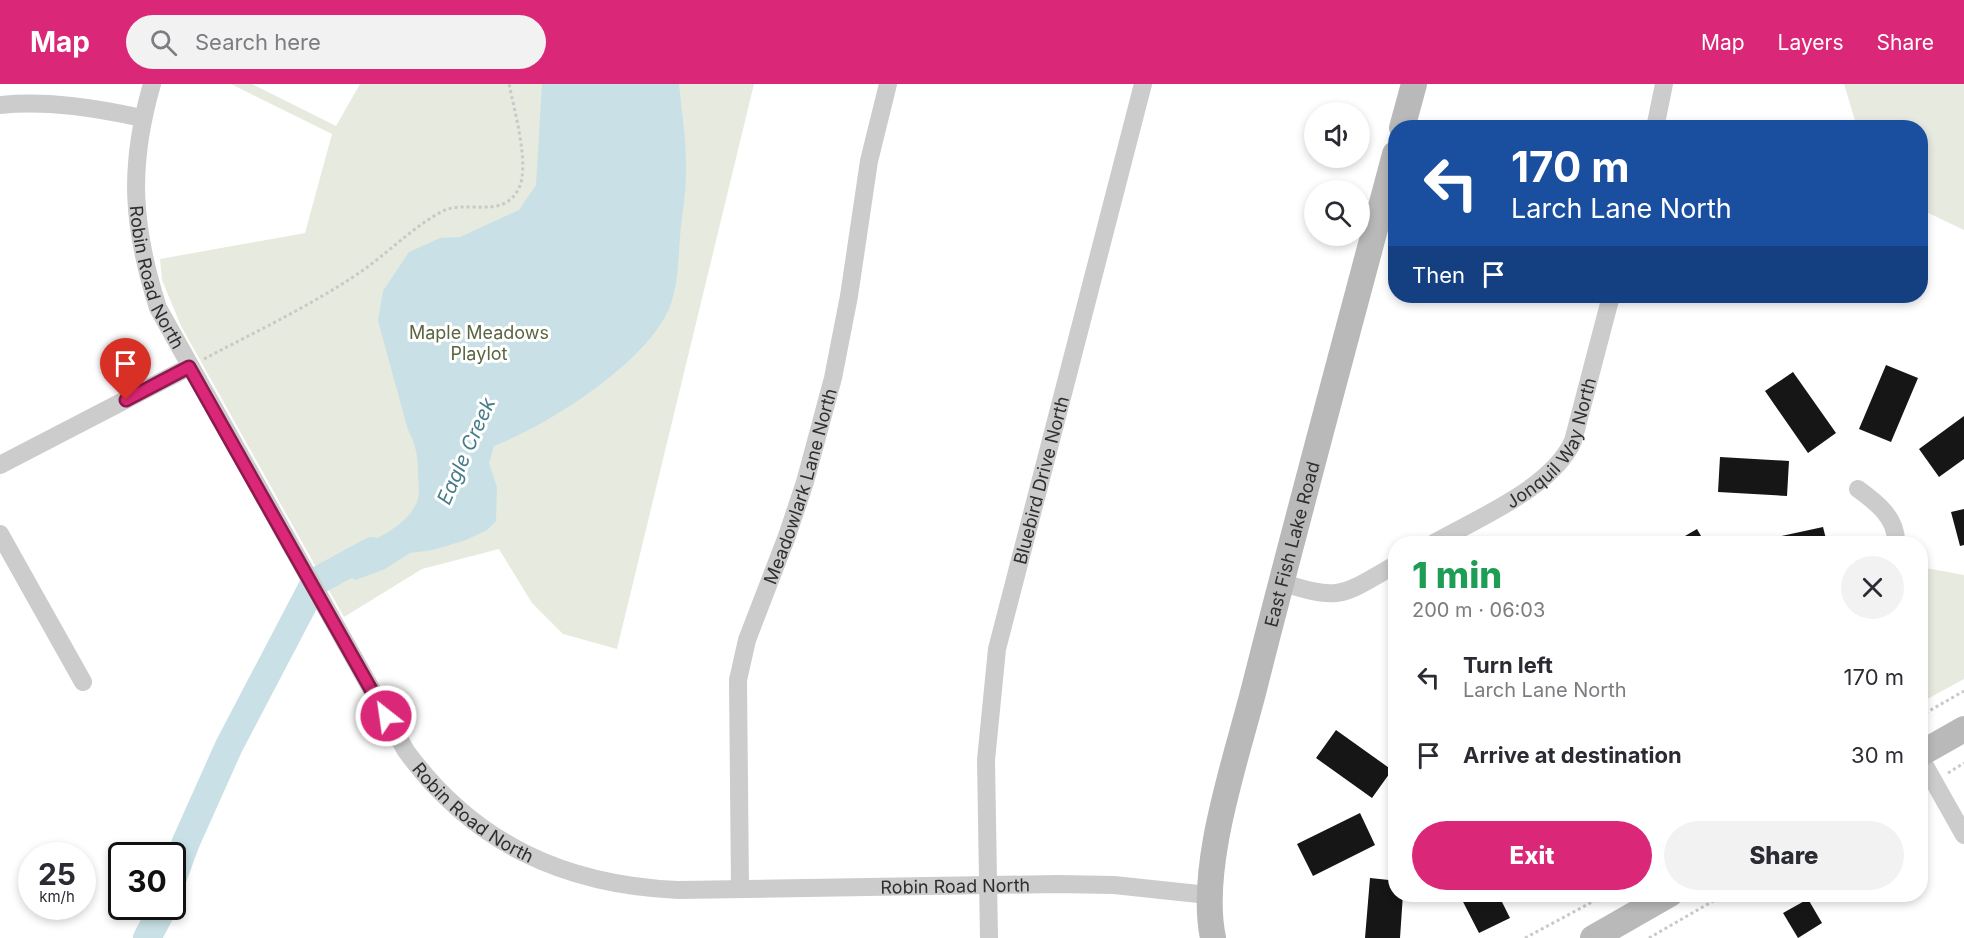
<!DOCTYPE html>
<meta charset="utf-8">
<style>
:root{--surface:#fff;--page:#f2f2f3;--text:#2b2b33;--muted:#7c7c81;--accent:#db2777}
body{margin:0;font-family:Inter,sans-serif;background:var(--page);color:var(--text);height:100vh;display:flex;flex-direction:column;font-size:22px;white-space:nowrap}
*{box-sizing:border-box;margin:0}
p{font-size:20px;color:var(--muted)}
.icon{flex:none;width:33px;height:33px;fill:none;stroke:currentColor;stroke-width:2;stroke-linecap:round;stroke-linejoin:round}
.map{position:relative;flex:1;overflow:hidden}
.drawer{position:absolute;left:1388px;top:452px;width:540px;height:366px;display:flex;flex-direction:column;background:var(--surface);border-radius:24px;box-shadow:0 3px 9px #0003}
.drawer>*{flex:none}
.guide{position:absolute;left:1388px;top:36px;width:540px;height:183px;border-radius:24px;box-shadow:0 3px 9px #0003;background:#1a4fa0;color:#fff;overflow:hidden}
.controls{position:absolute;left:1304px;top:18px;display:grid;gap:12px}
.controls a{display:grid;place-items:center;width:66px;height:66px;border-radius:50%;background:var(--surface);box-shadow:0 3px 9px #0003;font-size:30px}
.speed{position:absolute;left:18px;top:758px;display:flex;gap:12px;font-size:30px;font-weight:700;text-align:center}
.speed>*{display:grid;place-content:center;width:78px;height:78px;border-radius:50%;background:var(--surface);box-shadow:0 3px 9px #0003;line-height:1}
.speed small{font-size:15px;font-weight:400}
.speed .limit{border:3px solid #111;border-radius:9px;background:#fff;color:#111}
.pin{position:absolute;display:grid;place-items:center;width:51px;height:51px;color:#fff;margin:-62px -26px;border-radius:50% 50% 50% 0;rotate:-45deg;box-shadow:0 0 6px #0007}
.pin .icon{rotate:45deg}
.me{position:absolute;width:66px;margin:-33px;rotate:330deg;stroke-linejoin:round;filter:drop-shadow(0 0 4px #0008)}
.turn{display:flex;align-items:center;gap:21px;height:126px;padding:0 24px;font-size:27px}
.turn .icon{width:78px;height:78px;stroke-width:2.5}
.turn b{display:block;font-size:42px;line-height:51px}
.then{display:flex;align-items:center;height:57px;padding:0 24px;background:#0003;gap:12px;font-size:22px}
.round{display:grid;place-items:center;flex:none;width:63px;height:63px;border-radius:32px;background:var(--page)}
.headline{display:flex;align-items:center;justify-content:space-between;height:102px;padding:0 24px}
h1{font-size:36px;font-weight:800;line-height:45px;color:#1e9e55}
.action{display:flex;gap:12px;margin-top:auto;padding:12px 24px}
.action a{flex:1;height:69px;border-radius:36px;background:var(--accent);color:#fff;font-size:24px;font-weight:800;line-height:69px;text-align:center}
.action a+a{background:var(--page);color:var(--text)}
ul{padding:0;list-style:none}
li{display:flex;align-items:center;gap:18px;height:78px;padding:0 24px}
li div{flex:1}
li b{display:block;font-size:22px}
li em{font-style:normal}
header{display:flex;align-items:center;gap:36px;box-sizing:border-box;height:84px;padding:0 30px;background:var(--accent);color:#fff}
header strong{font-size:28px}
nav{display:flex;gap:33px;margin-inline-start:auto;font-size:21px}
.search{width:420px;height:54px;background:var(--page);display:flex;align-items:center;gap:15px;box-sizing:border-box;padding:0 21px;border-radius:33px;color:var(--muted);font-size:22px}
.map>svg:first-child{display:block}
</style>
<header>
<strong>Map</strong>
<div class="search"><svg class="icon" aria-label="search" viewBox="0 0 24 24"><circle cx="10" cy="10" r="6"/><path d="M15 15l6 6"/></svg>Search here</div>
<nav><a>Map</a><a>Layers</a><a>Share</a></nav>
</header>
<div class="map">
<svg width="1964" height="854" viewBox="0 0 1964 854">
<rect width="100%" height="100%" fill="#fff"/>
<path fill="#e7eade" d="M231 0H252L336 42 360 0H754L617 565 563 550 532 519 499 465 422 485 344 533 181 242 162 196 160 175 305 149 332 50Z
M1844 0H1964V146L1920 125V44L1857 43Z
M1920 483 1964 491V595L1920 619Z"/>
<path fill="#c9e1e6" d="M542 0H679C682 30 687 61 686 91 686 112 681 134 680 155 678 178 678 205 668 227 643 281 548 341 494 362L489 379 497 403 496 437 487 446 466 456 433 466 410 469 385 485 356 496 337 486 346 468C369 459 412 441 418 414 420 407 418 397 418 390 418 373 416 360 408 346L378 237 383 207 409 168 440 154 460 153 519 126 536 101Z"/>
<g fill="none" stroke-linecap="round" stroke-linejoin="round">
<path stroke="#c9e1e6" stroke-width="28" d="M172 796 186 758 229 662 315 498 372 467
M147 854 164 822"/>
</g>
<path fill="#161616" d="M1886 281 1918 294 1891 358 1859 345Z
M1793 288 1836 349 1808 369 1765 307Z
M1964 332V375L1939 393 1919 365Z
M1720 373 1789 377 1787 412 1718 408Z
M1964 425V461L1960 462 1951 428Z
M1823 443 1827 459H1760L1759 457Z
M1697 445 1705 459H1673Z
M1336 646 1392 686 1372 714 1316 674Z
M1360 729 1375 761 1313 792 1297 760Z
M1389 790 1395 791V810H1403L1400 854H1365L1370 794 1389 796Z
M1459 810H1498L1510 834 1479 849Z
M1808 815 1822 839 1798 854 1783 829Z"/>
<g fill="none" stroke-linecap="round" stroke-linejoin="round">
<path stroke="#c9c9c9" stroke-width="3" stroke-dasharray="3 3" stroke-linecap="butt" d="M204 275C255 248 308 223 356 191 385 172 410 145 441 128 466 114 503 137 519 104 530 81 514 25 509 0
M1920 632 1964 607
M1948 689 1964 679
M1525 854 1607 810
M1649 854 1725 810"/>
<g stroke="#ccc" stroke-width="18">
<path id="s1" d="M152 0C128 83 132 142 158 224L406 667C474 760 565 801 678 806L1057 800 1114 801 1208 811"/>
<path d="M0 21C47 16 96 24 142 34"/>
<path d="M1655 44 1664 0"/>
<path d="M0 381 189 283"/>
<path d="M1858 405C1876 418 1897 434 1896 459"/>
<path d="M0 450 83 598"/>
<path id="s2" d="M1434 459C1478 434 1552 404 1573 357L1611 212"/>
<path d="M1281 498C1341 518 1342 511 1395 481"/>
<path d="M1920 673 1964 751"/>
<path id="s3" d="M740 804 738 596 747 556 787 452 805 398 833 294 849 212 869 77 888 0"/>
<path id="s4" d="M989 854 986 676 997 565 1143 0"/>
</g>
<g stroke="#b9b9b9" stroke-width="26">
<path d="M1402 44 1414 0"/>
<path d="M1920 670 1964 645"/>
<path id="s5" d="M1213 854C1198 782 1237 673 1255 601 1300 423 1348 247 1395 70"/>
<path d="M1593 854 1670 810"/>
</g>
</g>
<g fill="none" stroke-linecap="round" stroke-linejoin="round">
<g stroke="#8e194d" stroke-width="15">
<path id="route" d="M126 316 189 283 386 632"/>
</g>
<use href="#route" stroke="#db2777" stroke-width="10"/>
</g>
<g text-anchor="middle" dominant-baseline="central" stroke-width="6" stroke-linejoin="round" paint-order="stroke">
<g font-size="18" fill="#2f2f2f" stroke="#fff">
<text stroke="none"><textPath href="#s1" startOffset="198">Robin Road North</textPath></text>
<text stroke="none"><textPath href="#s2" startOffset="162">Jonquil Way North</textPath></text>
<text stroke="none"><textPath href="#s4" startOffset="464">Bluebird Drive North</textPath></text>
<text stroke="none"><textPath href="#s3" startOffset="412">Meadowlark Lane North</textPath></text>
<text stroke="none"><textPath href="#s5" startOffset="404">East Fish Lake Road</textPath></text>
<text stroke="none"><textPath href="#s1" startOffset="828">Robin Road North</textPath></text>
<text stroke="none"><textPath href="#s1" startOffset="1330">Robin Road North</textPath></text>
</g>
<g font-size="18" fill="#5a6541" stroke="#fff">
<text x="479" y="248">Maple Meadows<tspan x="479" dy="21">Playlot</tspan></text>
</g>
<g font-size="20" font-style="italic" fill="#467c87" stroke="#fff">
<text transform="translate(466 367) rotate(-66)">Eagle Creek</text>
</g>
</g>
</svg>
<div class="controls">
<a><svg class="icon" aria-label="sound" viewBox="0 0 24 24"><path d="M4 9h4l5-4v14l-5-4H4zM17 9q2 3 0 6"/></svg></a>
<a><svg class="icon" aria-label="search" viewBox="0 0 24 24"><circle cx="10" cy="10" r="6"/><path d="M15 15l6 6"/></svg></a>
</div>
<div class="speed"><div>25<small>km/h</small></div><div class="limit">30</div></div>
<div class="pin" style="left:126px;top:316px;background:#d93025"><svg class="icon" aria-label="arrive" viewBox="0 0 24 24"><path d="M6 21V4h12l-3 4 3 4H6"/></svg></div>
<svg class="me" style="left:386px;top:632px" viewBox="-20 -20 40 40"><circle r="17" fill="#db2777" stroke="#fff" stroke-width="3"/><path d="M0-11L8 9 0 5-8 9z" fill="#fff"/></svg>
<div class="guide">
<div class="turn"><svg class="icon" aria-label="left" viewBox="0 0 24 24"><path d="M17 20v-9H6M10 6l-5 5 5 5"/></svg><div><b>170 m</b>Larch Lane North</div></div>
<div class="then">Then<svg class="icon" aria-label="arrive" viewBox="0 0 24 24"><path d="M6 21V4h12l-3 4 3 4H6"/></svg></div>
</div>
<section class="drawer">
<div class="headline"><div><h1>1 min</h1><p>200 m · 06:03</p></div><a class="round"><svg class="icon" aria-label="close" viewBox="0 0 24 24"><path d="M6 6l12 12M18 6L6 18"/></svg></a></div>
<ul>
<li><svg class="icon" aria-label="left" viewBox="0 0 24 24"><path d="M17 20v-9H6M10 6l-5 5 5 5"/></svg><div><b>Turn left</b><p>Larch Lane North</p></div><em>170 m</em></li>
<li><svg class="icon" aria-label="arrive" viewBox="0 0 24 24"><path d="M6 21V4h12l-3 4 3 4H6"/></svg><div><b>Arrive at destination</b></div><em>30 m</em></li>
</ul>
<div class="action"><a>Exit</a><a>Share</a></div>
</section>
</div>
